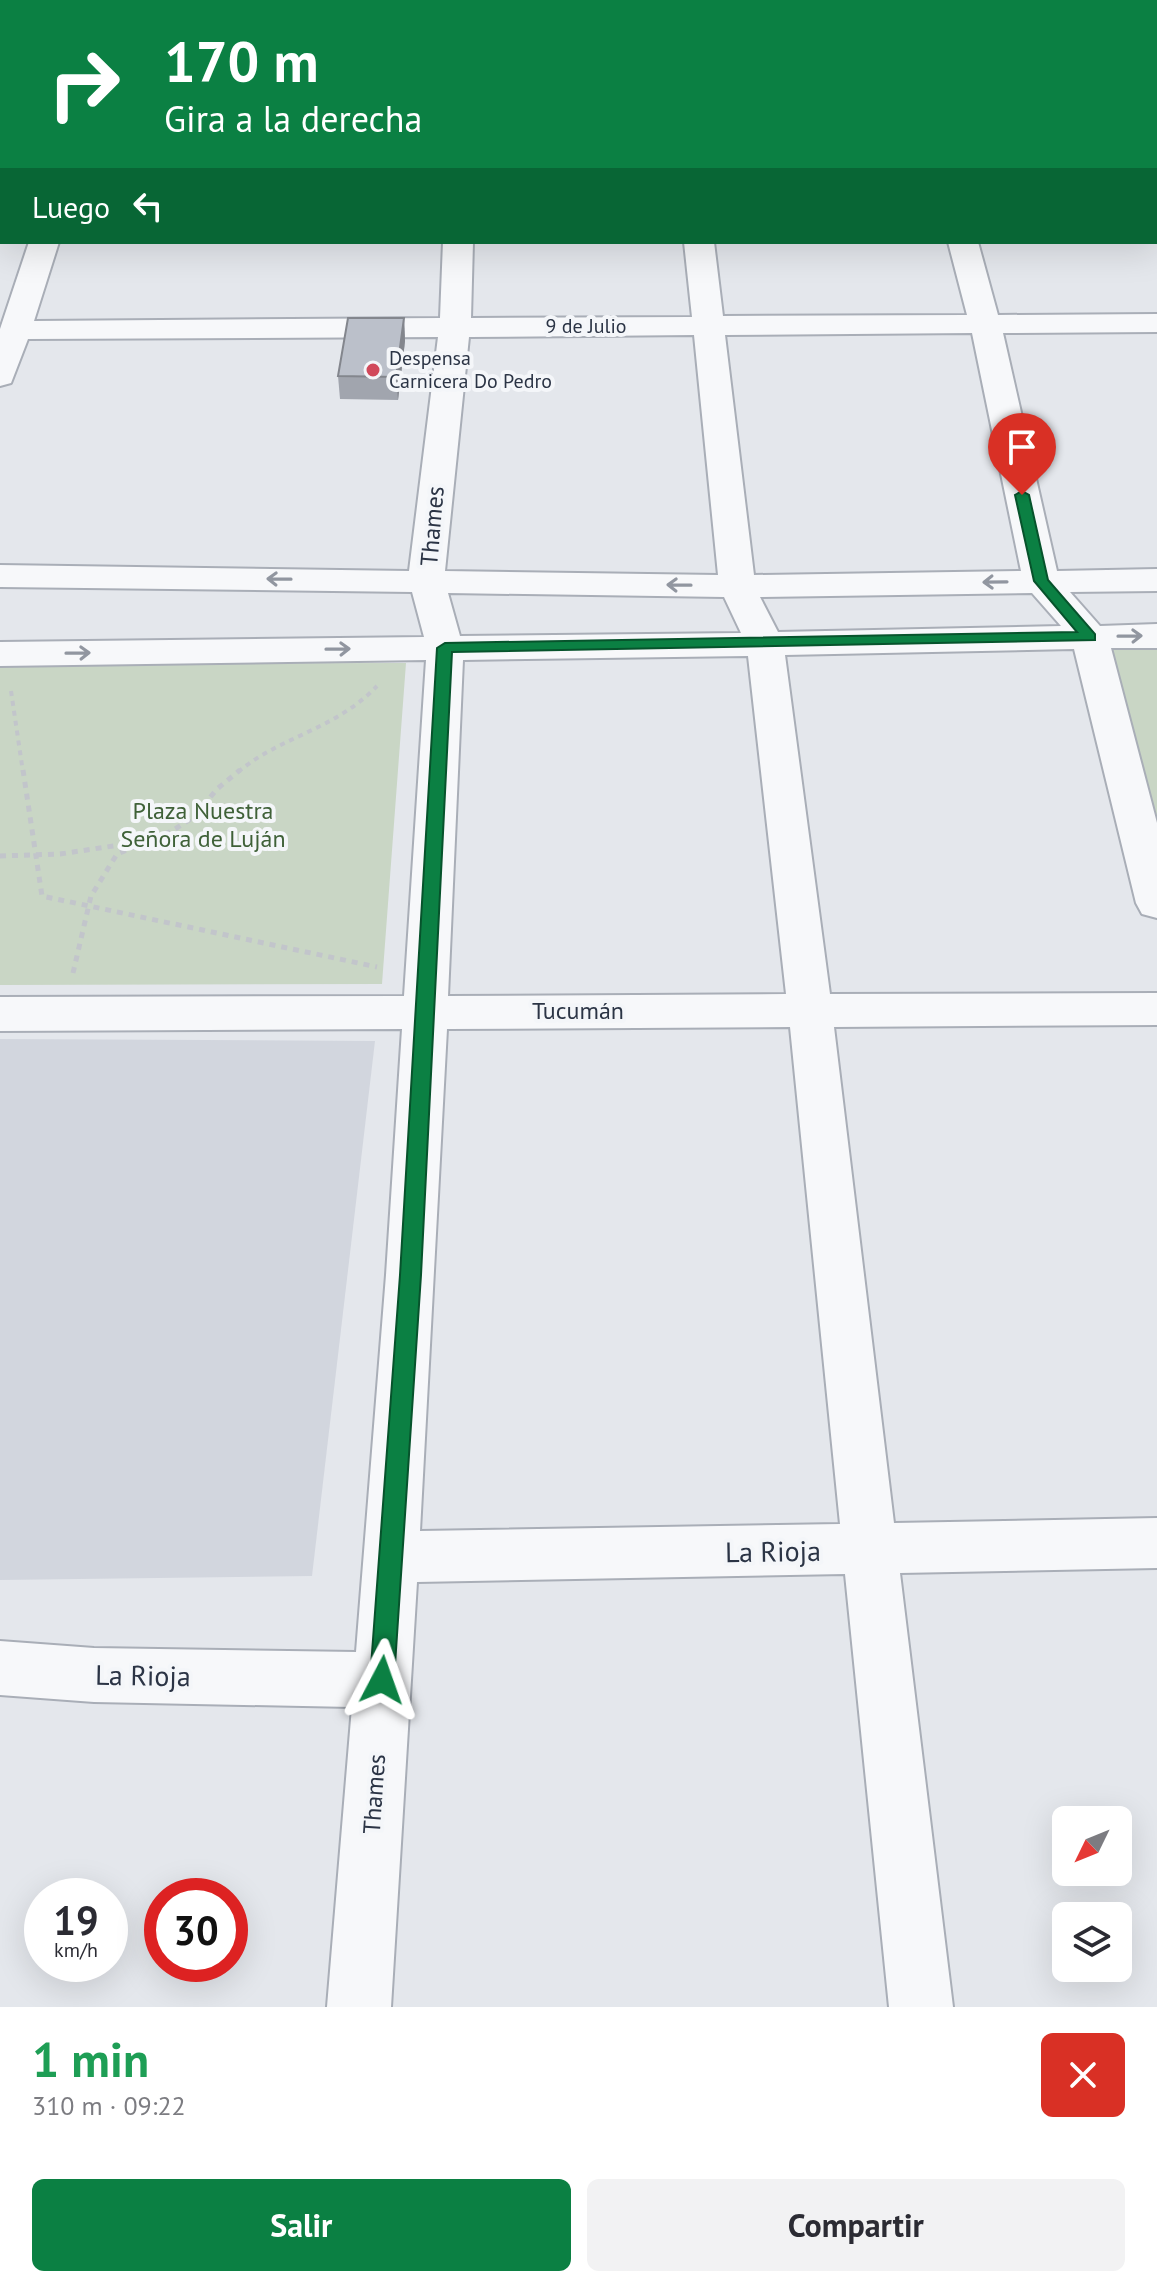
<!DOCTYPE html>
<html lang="es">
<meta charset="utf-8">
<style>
:root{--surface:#fff;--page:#f2f2f3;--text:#2b2b33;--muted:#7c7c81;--accent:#0b8043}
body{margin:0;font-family:"PT Sans",sans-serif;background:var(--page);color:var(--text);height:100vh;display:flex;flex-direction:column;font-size:30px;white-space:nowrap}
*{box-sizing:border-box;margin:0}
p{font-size:26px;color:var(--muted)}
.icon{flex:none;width:44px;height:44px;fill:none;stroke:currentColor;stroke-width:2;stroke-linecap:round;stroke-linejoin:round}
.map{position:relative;height:2007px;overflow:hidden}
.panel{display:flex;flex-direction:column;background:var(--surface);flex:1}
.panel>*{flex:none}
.banner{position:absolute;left:0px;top:0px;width:1158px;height:244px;box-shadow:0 8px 32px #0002;background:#0b8043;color:#fff;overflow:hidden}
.needle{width:52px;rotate:227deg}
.tools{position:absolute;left:1052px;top:1806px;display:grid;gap:16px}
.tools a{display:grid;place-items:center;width:80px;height:80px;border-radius:12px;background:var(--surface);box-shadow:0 8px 32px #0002;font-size:40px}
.speed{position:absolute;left:24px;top:1878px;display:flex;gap:16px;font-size:40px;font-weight:700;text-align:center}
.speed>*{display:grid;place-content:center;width:104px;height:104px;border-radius:50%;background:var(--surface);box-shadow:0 8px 32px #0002;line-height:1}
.speed small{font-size:20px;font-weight:400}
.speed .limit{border:12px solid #d22;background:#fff;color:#111}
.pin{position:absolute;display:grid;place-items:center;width:68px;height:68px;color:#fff;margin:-82px -34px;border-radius:50% 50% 50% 0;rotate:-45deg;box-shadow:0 0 8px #0007}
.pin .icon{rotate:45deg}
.me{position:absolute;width:88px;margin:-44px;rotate:4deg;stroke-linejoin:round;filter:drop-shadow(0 0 6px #0008)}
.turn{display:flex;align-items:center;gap:28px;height:168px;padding:0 32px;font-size:36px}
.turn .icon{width:104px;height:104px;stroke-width:2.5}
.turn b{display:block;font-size:56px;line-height:68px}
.then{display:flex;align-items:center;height:76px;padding:0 32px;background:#0003;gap:16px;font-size:30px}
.round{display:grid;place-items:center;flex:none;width:84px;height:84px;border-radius:12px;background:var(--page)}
.overview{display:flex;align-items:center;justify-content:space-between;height:136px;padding:0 32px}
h1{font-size:48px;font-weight:700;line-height:60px;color:#1e9e55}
.cta{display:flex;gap:16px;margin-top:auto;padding:16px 32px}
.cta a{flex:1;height:92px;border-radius:12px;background:var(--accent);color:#fff;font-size:32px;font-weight:700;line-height:92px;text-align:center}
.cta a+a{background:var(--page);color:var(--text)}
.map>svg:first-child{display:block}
</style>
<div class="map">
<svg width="1157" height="2007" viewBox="0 0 1157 2007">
<rect width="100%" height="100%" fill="#e4e7ec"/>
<path fill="#d2d6de" d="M0 1039 375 1041 312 1576 0 1580Z"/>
<path fill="#c9d6c5" d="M0 0H304L2 2 0 6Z
M1096 641H1157V850Z
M406 663 382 984 0 985V664Z"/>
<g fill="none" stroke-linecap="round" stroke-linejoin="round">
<g stroke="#a9aeb7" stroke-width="4">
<path id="minor" d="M521 0H571L520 2Z
M659 0H683V2H659Z
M878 0H902V2H878Z
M1098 0H1122L1123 2H1099Z
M0 9H2V23H0Z
M1156 97H1157V116H1156Z
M0 156H2V172H0Z
M29 242H59L34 321 440 318 443 242H473L471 318 692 317 684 242H714L723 316 967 315 948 242H978L998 315 1157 314V332L1003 333 1057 571 1157 569V591L1070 592 1100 626 1157 624V648H1111L1157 823V918L1142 914 1136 903 1074 649 785 655 830 994 1157 993V1025L834 1027 894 1523 1157 1518V1568L900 1573 953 2007H889L845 1574 417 1582 391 2007H327L352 1707 94 1702 0 1695V1641L94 1648 356 1652 386 1275 402 1029 0 1031V997L404 996 426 660 0 666V642L424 637 412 592 0 587V565L409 571 438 337 28 339 11 383 0 386V329ZM972 333 1021 571 754 575 725 335ZM694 335 718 575 445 571 469 337ZM448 593 724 597 741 633 460 636ZM1032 593 1061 626 778 632 760 597ZM748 656 786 994 448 996 463 660ZM790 1027 840 1524 420 1531 447 1029Z"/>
</g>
<path stroke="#c2c5cb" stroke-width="4" stroke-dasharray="5 5" stroke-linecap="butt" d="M11 691 23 772
M238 772C281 736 335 730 377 686"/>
<path stroke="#c2c5cb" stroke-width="5" stroke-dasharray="6 6" stroke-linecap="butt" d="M23 770 42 896 377 967
M0 856 60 854 133 843
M73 973 91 896 117 854 172 831 195 816 217 789 240 770"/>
<use href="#minor" fill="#f7f8fa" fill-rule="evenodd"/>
</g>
<path fill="#a1a5ae" d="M404 318 405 341 398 400 340 399 338 376Z"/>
<path fill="#83868d" d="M404 318 405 341 398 400 396 377Z"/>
<path fill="#bbc0ca" stroke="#83868d" stroke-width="2" d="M348 318H404L396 377 338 376Z"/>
<defs><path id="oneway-shaft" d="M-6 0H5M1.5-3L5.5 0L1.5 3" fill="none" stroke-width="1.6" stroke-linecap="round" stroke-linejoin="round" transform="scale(2)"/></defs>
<g stroke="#9196a0">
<use href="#oneway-shaft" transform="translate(279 579) rotate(-179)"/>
<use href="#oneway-shaft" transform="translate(995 582) rotate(179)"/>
<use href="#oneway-shaft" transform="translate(679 585) rotate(-179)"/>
<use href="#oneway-shaft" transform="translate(1130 636) rotate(-1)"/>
<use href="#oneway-shaft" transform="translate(338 649) rotate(-1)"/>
<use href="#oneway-shaft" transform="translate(78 653) rotate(-1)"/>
</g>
<path fill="#0b8043" stroke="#07532c" stroke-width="2" d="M1022 491 1029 495 1048 580 1095 634V640L452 652 421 1275 394 1680 390 1688 382 1691 373 1688 370 1680 400 1275 437 648 445 643 1077 632 1034 581 1015 495Z"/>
<circle fill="#d1495b" stroke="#f4f6f9" stroke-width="3" cx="373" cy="370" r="8"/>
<g text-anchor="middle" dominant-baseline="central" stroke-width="8" stroke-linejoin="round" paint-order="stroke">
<g font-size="20" fill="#2b3445" stroke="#f4f6f9">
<text x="586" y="326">9 de Julio</text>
</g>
<g font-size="20" fill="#2b3445" stroke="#f4f6f9" text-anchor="start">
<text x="389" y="358">Despensa<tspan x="389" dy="23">Carnicera Do Pedro</tspan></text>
</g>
<g font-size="24" fill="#2b3445" stroke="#f4f6f9">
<text transform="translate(432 526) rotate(-85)">Thames</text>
<text x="578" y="1010">Tucumán</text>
<text transform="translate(374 1794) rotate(-86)">Thames</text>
</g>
<g font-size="24" fill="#3f6138" stroke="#f4f6f9">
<text x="203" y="810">Plaza Nuestra<tspan x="203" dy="28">Señora de Luján</tspan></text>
</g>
<g font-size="28" fill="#2b3445" stroke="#f4f6f9">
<text transform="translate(773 1551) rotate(-1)">La Rioja</text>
<text transform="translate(143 1675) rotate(1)">La Rioja</text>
</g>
</g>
</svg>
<div class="tools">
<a><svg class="needle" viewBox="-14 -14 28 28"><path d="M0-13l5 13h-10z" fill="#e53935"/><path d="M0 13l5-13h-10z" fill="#7c7c81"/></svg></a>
<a><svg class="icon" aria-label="layers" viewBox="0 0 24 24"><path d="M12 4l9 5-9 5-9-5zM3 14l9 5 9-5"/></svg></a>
</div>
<div class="speed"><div>19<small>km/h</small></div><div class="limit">30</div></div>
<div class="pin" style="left:1022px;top:495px;background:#d93025"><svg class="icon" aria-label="arrive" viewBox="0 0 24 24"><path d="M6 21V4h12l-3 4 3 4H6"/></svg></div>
<svg class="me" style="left:382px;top:1680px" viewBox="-20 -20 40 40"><path d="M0-17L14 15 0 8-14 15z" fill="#0b8043" stroke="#fff" stroke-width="4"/></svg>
<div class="banner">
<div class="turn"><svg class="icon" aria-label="right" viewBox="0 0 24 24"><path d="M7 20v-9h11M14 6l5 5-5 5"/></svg><div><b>170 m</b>Gira a la derecha</div></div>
<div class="then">Luego<svg class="icon" aria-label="left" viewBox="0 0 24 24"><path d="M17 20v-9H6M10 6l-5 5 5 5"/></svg></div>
</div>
</div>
<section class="panel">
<div class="overview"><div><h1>1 min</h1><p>310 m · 09:22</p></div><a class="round" style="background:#d93025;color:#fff"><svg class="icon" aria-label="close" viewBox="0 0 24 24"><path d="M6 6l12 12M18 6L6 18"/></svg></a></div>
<div class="cta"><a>Salir</a><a>Compartir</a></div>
</section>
